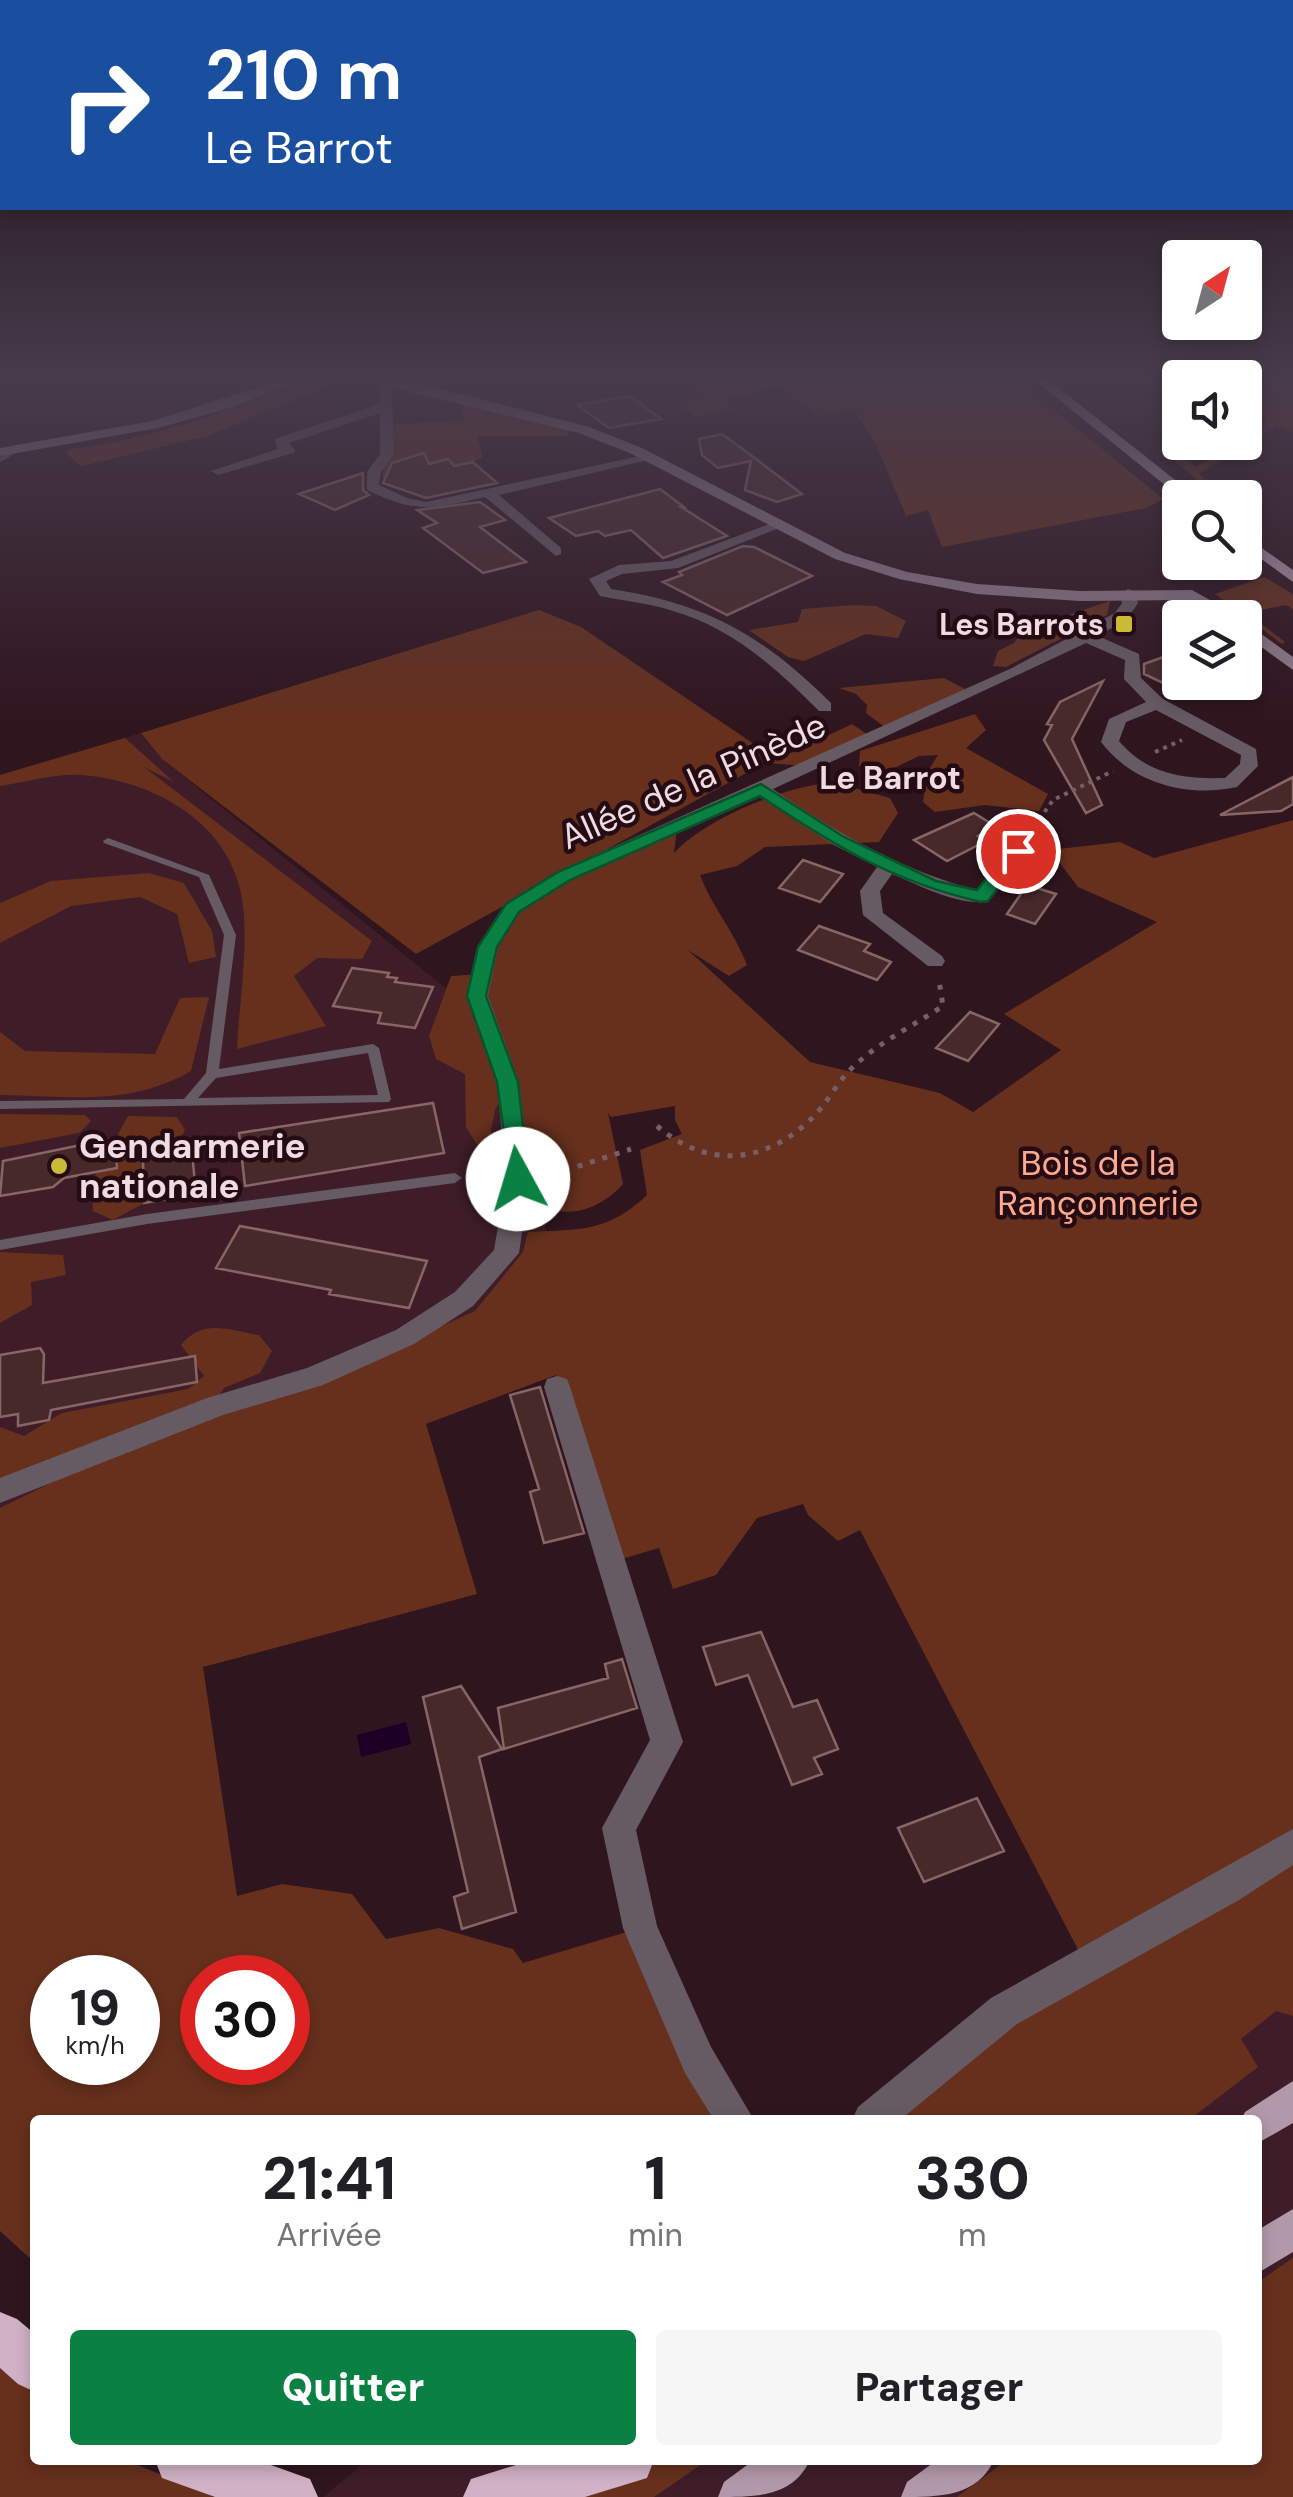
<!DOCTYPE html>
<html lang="fr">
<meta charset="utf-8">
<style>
:root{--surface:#fff;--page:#f6f6f6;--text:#202124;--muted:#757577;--accent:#0b8043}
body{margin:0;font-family:"DM Sans",sans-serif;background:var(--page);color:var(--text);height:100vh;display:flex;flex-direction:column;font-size:38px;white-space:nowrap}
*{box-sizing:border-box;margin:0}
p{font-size:32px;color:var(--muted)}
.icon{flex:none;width:55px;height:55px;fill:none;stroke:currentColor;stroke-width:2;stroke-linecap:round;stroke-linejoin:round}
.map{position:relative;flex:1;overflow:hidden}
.side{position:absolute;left:30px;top:2115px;width:1232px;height:350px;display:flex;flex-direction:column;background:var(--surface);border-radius:10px;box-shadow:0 5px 15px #0003}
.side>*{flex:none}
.top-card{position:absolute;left:0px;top:0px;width:1295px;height:210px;box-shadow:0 5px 15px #0003;background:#1a4fa0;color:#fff;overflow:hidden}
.needle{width:65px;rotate:36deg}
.controls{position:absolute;left:1162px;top:240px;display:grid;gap:20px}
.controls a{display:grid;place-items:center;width:100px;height:100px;border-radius:10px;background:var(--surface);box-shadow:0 5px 15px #0003;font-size:50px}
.speed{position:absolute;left:30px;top:1955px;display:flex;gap:20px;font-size:50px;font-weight:700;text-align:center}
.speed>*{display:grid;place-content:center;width:130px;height:130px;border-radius:50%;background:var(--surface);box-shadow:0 5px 15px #0003;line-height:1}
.speed small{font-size:25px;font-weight:400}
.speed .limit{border:15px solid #d22;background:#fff;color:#111}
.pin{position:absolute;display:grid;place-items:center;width:85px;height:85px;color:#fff;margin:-42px;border:5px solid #fff;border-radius:50%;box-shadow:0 2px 10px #0007}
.me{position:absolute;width:110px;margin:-55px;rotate:354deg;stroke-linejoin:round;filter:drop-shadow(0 0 8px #0008)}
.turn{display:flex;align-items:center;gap:35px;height:210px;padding:0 40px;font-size:45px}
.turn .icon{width:130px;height:130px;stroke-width:2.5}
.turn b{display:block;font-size:70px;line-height:85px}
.eta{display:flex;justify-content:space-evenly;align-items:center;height:170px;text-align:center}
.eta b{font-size:60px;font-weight:800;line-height:70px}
.button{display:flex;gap:20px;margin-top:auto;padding:20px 40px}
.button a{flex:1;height:115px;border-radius:10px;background:var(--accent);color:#fff;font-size:40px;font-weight:800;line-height:115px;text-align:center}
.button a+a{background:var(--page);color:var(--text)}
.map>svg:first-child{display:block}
</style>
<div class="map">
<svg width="1293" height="2497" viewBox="0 0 1293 2497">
<rect width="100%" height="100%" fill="#2f151e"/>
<path fill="#3e1d29" d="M141 733 162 759 485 1020 508 1082 564 1298 0 1564V775Z
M1293 1952V2497H324L367 2460H1258V2120H1092Z"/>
<path fill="#66301c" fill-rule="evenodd" d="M314 377H350L208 436 81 466 67 454 69 449C155 440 234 407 314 377Z
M688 377H1014L1163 499 1146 508 942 547 928 510 906 516 877 446 853 409 820 416 778 386 725 399 732 410 696 417 676 402 702 397 684 378Z
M1250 377H1293V432L1276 426 1199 474 1226 497H1218L1162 451 1178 454 1196 467 1236 443 1245 442V437L1266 423Z
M459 402 569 429 568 436H477L483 458 432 473 382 477 395 424 464 420Z
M1264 577 1293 594V610L1286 605 1247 613 1285 642 1282 644 1215 594Z
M1110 601 1107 615 1006 667 993 666 998 651 1014 643 1023 631 1042 630 1059 618Z
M854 605 876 606 906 621 898 638 866 634 804 661 788 657 749 630 798 622 802 609Z
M539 610 581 627 766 752 791 753 852 724 873 738 807 766 739 761 748 772 416 954 162 759 141 733Z
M944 678 973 693 890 731 866 713 867 705 856 694 839 688Z
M975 714 986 730 966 748 1048 794 1039 811 985 805 935 812 923 802 926 774 938 755 919 756 890 770 859 766 860 751Z
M125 738 174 782 144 767 372 941 362 959 317 958 294 976 326 1026 237 1049C239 1002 251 934 240 889 223 818 150 781 83 775 57 773 26 782 0 786V775Z
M832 782 890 798 898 813 879 842 765 847 737 866 700 875C712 907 734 931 747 965L729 976 688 950 810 1062 940 1093 973 1112 1061 1050 1004 1014 1157 922 1078 887 1050 850 1120 842 1154 858 1293 820V2016L1276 2011 1241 2039 1258 2067 1189 2120H871L1086 1965 860 1530 838 1541 808 1515 803 1504 757 1518 716 1575 673 1589 659 1548 615 1561 556 1375 426 1424 477 1594 203 1667 237 1896 282 1884 352 1894 386 1939 439 1928 513 1949 523 1963 640 1928 735 2120H35V2263L0 2231V1508L77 1470 0 1486V1427L24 1436 62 1413 188 1389 204 1376 181 1345C203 1318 228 1330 259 1335L272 1351 260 1373 224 1388 216 1400 321 1380 475 1311 523 1252 528 1232C581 1229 606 1233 647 1195L640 1150 682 1134 675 1120V1106L611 1117 608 1113 623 1184C599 1211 563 1222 531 1200L516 1099 510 1084 495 1110 486 1159 466 1127 465 1074 436 1059 429 1036 451 976 480 974 488 935 542 893 677 828 674 853C706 818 784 787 832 782ZM52 1978H138V2062H52ZM202 1978H288V2062H202Z
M149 873 184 883 212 931 216 957 189 963 177 914 140 897 71 906 0 943V903L51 881Z
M209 997 191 1071C128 1107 70 1096 0 1095V1032L25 1051 155 1054 180 998Z
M0 1114 85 1115 91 1121 79 1133 0 1148Z
M128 1116 177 1117 185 1130 144 1203 113 1220 93 1211 91 1183Z
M0 1252 63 1255 66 1275 31 1282 32 1305 0 1323Z
M1293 2258V2497H957L1007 2460H1258V2282Z
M0 2363 35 2395V2460H126L214 2497H0Z
M668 2460H708L654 2497H557Z"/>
<path fill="#1d0026" d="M406 1722 411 1744 361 1757 357 1735Z"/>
<path fill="#472929" stroke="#866" stroke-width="2.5" d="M630 396 661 419 609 428 577 405Z
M722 434 752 456 802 494 777 502 745 490 751 461 718 468 702 455 699 439Z
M424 453 429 464 448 459 454 466 473 462 497 483 426 498 383 483 392 463Z
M363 473V490L369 495 335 510 299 494Z
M660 489 684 507H681L727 536 663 558 631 530 605 536 598 531 576 536 549 518Z
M480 502 505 520 480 527 526 562 483 573 423 528 437 523 417 510Z
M743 546 754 547 812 576 727 615 663 582 682 575 679 572Z
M1180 651V691L1144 674V664Z
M1103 681 1072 739 1102 805 1086 813 1044 740 1052 725 1047 724 1060 702Z
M1293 777V804L1281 811 1220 815Z
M974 813 995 826 978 836 986 841 947 861 914 840Z
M803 860 843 874 820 902 779 888Z
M1027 885 1056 894 1035 924 1007 914Z
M819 926 870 944 864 951 891 962 877 980 798 950Z
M352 968 389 973 387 977 397 978 395 982 433 987 415 1028 378 1023 381 1013 333 1006Z
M970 1012 999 1024 968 1061 936 1048Z
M433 1103 444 1153 245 1186 239 1133Z
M115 1138 117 1168 64 1178 53 1187 0 1196 3 1161Z
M192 1152 196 1194 144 1203 143 1160Z
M240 1226 427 1261 409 1308 329 1294 331 1290 216 1268Z
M40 1348 44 1354 43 1383 195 1356 197 1382 51 1410 49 1420 18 1426V1414L0 1417V1355Z
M540 1387 584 1533 544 1543 530 1492 539 1489 510 1395Z
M761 1632 793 1707 817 1700 838 1749 814 1758 822 1774 792 1785 748 1675 716 1685 703 1647Z
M622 1659 637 1708 504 1749 498 1708 608 1678 605 1664Z
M461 1686 502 1749 479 1757 516 1912 462 1929 454 1897 468 1892 423 1697Z
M977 1798 1004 1851 924 1882 898 1828Z"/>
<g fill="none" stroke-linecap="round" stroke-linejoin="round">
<path stroke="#765f66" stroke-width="4" stroke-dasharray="4 5" stroke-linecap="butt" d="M1155 752 1182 740
M1029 834 1053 800 1113 771"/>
<path stroke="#765f66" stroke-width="5" stroke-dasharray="5 8" stroke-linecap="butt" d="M657 1126C708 1170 768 1164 815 1115 829 1100 838 1081 853 1067 879 1042 913 1026 943 1006L939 980
M539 1165 573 1168 631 1149"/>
<path fill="#675b63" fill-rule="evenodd" d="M7 449 13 455 0 462V457L5 454 3 451Z
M108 838 209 875 236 935 219 1069 373 1044 379 1048 391 1099 389 1102 0 1109V1101L184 1099 206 1073 224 935 199 877 104 843 103 841ZM368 1053 378 1095 198 1098 216 1078Z
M455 1173 462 1178 455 1183 147 1224 0 1250V1240L147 1214Z"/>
<path fill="#675b63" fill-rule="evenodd" d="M392 379 398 383 392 389 394 454 381 472 379 485 407 498 426 502 649 454 656 458 499 495 561 548V554L556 556 485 497C434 509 416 514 367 490V472L380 454V413L289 443 295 450 293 453 218 475 211 471 278 449 274 439 380 404V388Z
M772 523 784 526 678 568 622 574 606 581 611 589C708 604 762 635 831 703V711H819C775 667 731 627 670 610 647 603 624 601 600 596L589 579 619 565 671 561Z
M1128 589 1134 591 1138 603 1127 619 1098 636 1139 654 1141 678 1163 699 1256 749 1258 766 1237 787C1186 798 1132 783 1101 742L1109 719 1146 702 1124 679 1125 660 1086 643 773 789C836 833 902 870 976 890L1011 847H1025L1028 851 988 901C960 907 919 885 892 874L880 891 883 913 942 956 945 961 942 966H928L863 915 860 891 877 867 832 844 758 796 571 880 520 912 498 947 488 996 519 1082 530 1179 519 1253 473 1306 414 1344 323 1385 223 1415 0 1503V1478L207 1398 307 1368 396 1330 455 1292 494 1250 506 1179 497 1082 466 996 478 947 506 904 557 872 1012 668 1115 613 1122 603 1120 594ZM1156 710 1241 755 1240 764 1225 778C1183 779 1148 775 1119 741L1126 722Z
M557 1376 567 1379 570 1387 683 1742 636 1830 657 1926 711 2047 754 2120H714L685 2073 623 1928 602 1828 650 1740 544 1387 547 1379Z
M1293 1829V1865L1239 1900 1017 2024 900 2120H852L858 2107 991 1998Z"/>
<path fill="#917e8b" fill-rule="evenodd" d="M290 377H308L233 407 158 428 0 456V448L152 421Z
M378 377H395L589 427 642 448 845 553 907 572 977 584 1080 591 1192 590 1242 618H1221L1189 600 1080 601 977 594 899 579 835 559 632 454 579 433 402 390Z
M1245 622 1293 657V670L1245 635Z"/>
<path fill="#b299a9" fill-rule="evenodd" d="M1031 377H1045L1198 498H1181Z
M1245 536 1293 570V582L1245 547Z
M1293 2081V2123L1258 2143V2120H1241L1245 2112Z
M1293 2209V2252L1258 2273V2230Z
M754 2460H810C793 2497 756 2497 718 2497L724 2482Z
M937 2460H994C977 2497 939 2497 901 2497L907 2482Z"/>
<path fill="#d0b1c5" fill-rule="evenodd" d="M0 2312 17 2319 35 2334V2392L18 2384 0 2368Z
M155 2460H257L310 2479 318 2497H215L162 2478Z
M532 2460H654L647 2478 585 2497H463L471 2479Z"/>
</g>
<linearGradient id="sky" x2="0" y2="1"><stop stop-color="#1a0c10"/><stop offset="0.52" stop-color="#473b4c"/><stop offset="1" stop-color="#473b4c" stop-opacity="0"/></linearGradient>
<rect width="1293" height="727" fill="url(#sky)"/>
<path fill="#0b8043" stroke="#07532c" stroke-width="2.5" d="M761 784 844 837 936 881 977 890 1012 847H1024L1027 851 988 901 981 902C894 882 834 846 760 796L570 880 519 912 497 947 486 996 518 1082 529 1179 518 1187 511 1184 497 1082 467 996 478 947 506 904 558 872Z"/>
<g fill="#c9ba3a" stroke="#240b14" stroke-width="4">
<rect x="1114" y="614" width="20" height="20" rx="5"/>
<circle cx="59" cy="1166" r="10"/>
</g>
<g text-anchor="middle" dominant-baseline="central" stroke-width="9" stroke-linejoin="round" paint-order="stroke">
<g font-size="30" font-weight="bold" fill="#efdce1" stroke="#240b14" text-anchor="end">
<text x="1104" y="624">Les Barrots</text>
</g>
<g font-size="32" font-weight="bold" fill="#efdce1" stroke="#240b14">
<text x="890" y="778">Le Barrot</text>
</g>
<g font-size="35" fill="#efdce1" stroke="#240b14">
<text transform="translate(693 781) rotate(-24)">Allée de la Pinède</text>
</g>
<g font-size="35" font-weight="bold" fill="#efdce1" stroke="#240b14" text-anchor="start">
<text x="79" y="1146">Gendarmerie<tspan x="79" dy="40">nationale</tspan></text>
</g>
<g font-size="35" fill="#fdaa8c" stroke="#240b14">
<text x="1098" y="1163">Bois de la<tspan x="1098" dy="40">Rançonnerie</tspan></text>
</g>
</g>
</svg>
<div class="controls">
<a><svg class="needle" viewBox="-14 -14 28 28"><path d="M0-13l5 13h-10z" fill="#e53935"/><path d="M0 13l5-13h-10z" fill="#757577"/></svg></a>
<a><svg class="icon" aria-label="sound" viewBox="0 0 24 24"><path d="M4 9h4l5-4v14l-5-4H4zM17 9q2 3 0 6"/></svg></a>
<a><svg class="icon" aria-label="search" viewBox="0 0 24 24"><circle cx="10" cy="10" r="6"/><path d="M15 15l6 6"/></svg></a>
<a><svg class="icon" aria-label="layers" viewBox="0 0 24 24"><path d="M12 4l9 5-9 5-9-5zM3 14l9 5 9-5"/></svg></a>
</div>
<div class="speed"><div>19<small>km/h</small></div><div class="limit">30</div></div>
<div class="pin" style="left:1018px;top:851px;background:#d93025"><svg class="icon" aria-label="arrive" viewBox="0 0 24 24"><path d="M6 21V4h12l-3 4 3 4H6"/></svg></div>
<svg class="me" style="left:518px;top:1179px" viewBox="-20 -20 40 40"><circle r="19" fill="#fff"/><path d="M0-13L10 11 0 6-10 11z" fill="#0b8043"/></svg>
<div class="top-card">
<div class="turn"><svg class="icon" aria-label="right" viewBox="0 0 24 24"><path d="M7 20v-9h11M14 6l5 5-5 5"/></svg><div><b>210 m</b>Le Barrot</div></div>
</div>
<section class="side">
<div class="eta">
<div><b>21:41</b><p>Arrivée</p></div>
<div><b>1</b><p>min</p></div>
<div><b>330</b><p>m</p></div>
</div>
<div class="button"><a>Quitter</a><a>Partager</a></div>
</section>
</div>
